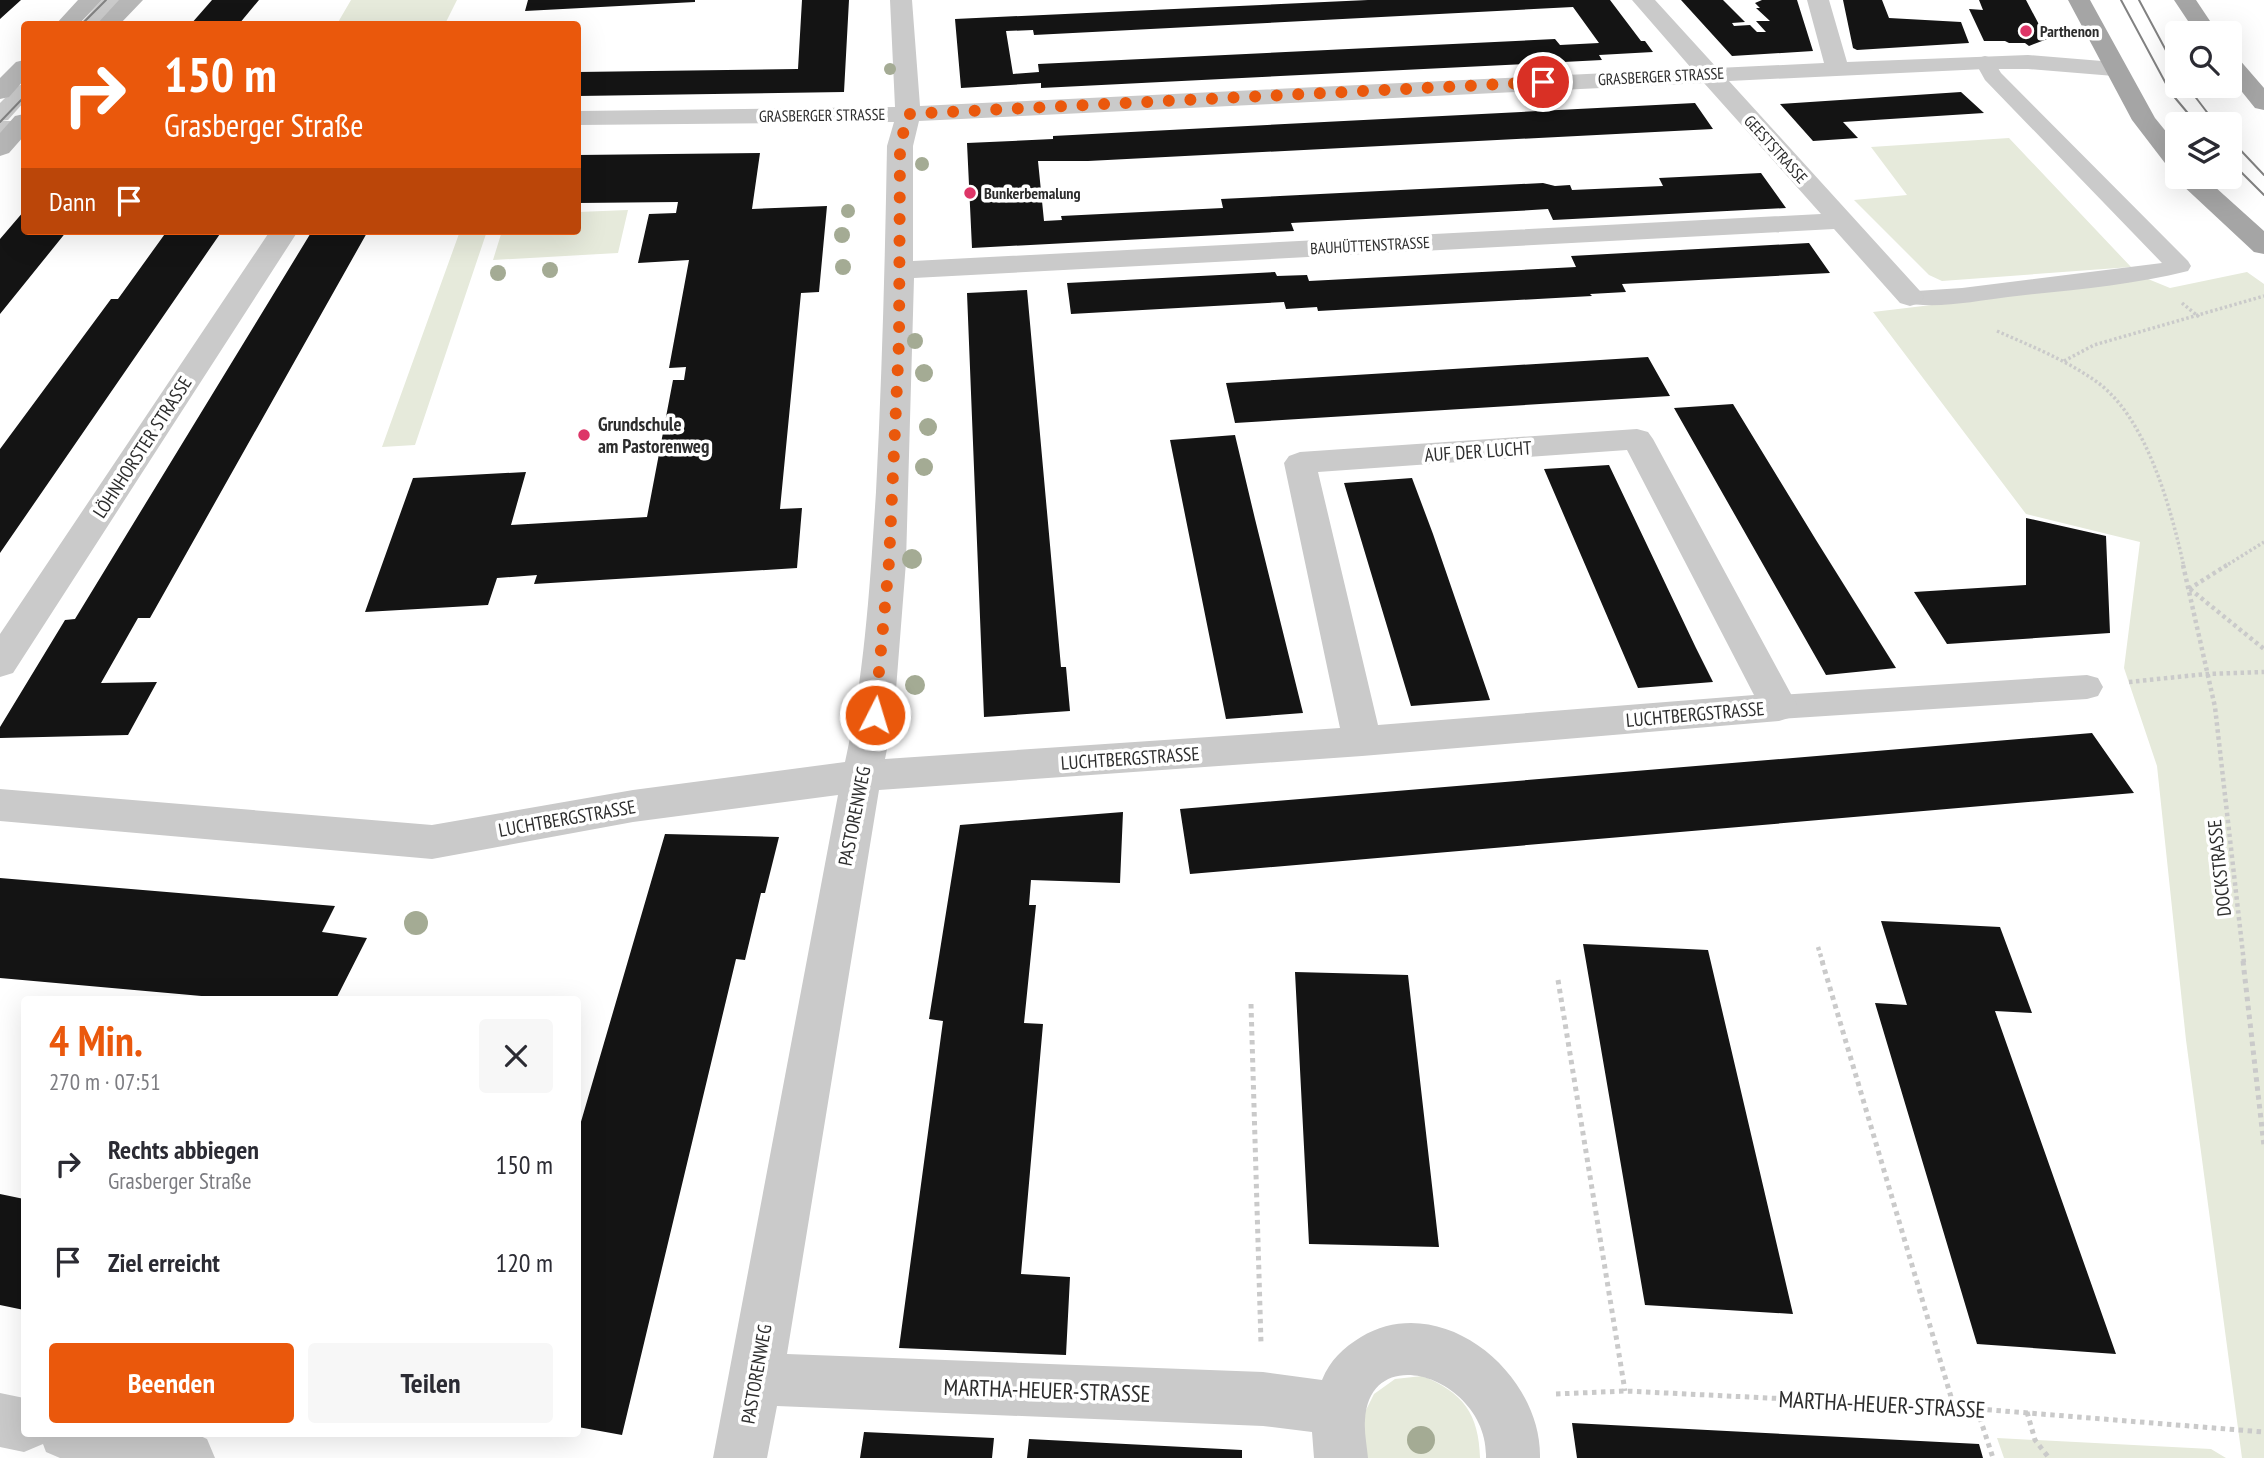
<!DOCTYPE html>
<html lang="de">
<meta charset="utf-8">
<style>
:root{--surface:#fff;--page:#f7f7f7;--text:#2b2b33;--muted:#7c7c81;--accent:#ea580c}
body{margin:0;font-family:"PT Sans Narrow",sans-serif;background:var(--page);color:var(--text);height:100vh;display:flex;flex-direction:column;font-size:26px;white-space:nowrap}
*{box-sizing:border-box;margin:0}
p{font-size:23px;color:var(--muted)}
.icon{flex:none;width:38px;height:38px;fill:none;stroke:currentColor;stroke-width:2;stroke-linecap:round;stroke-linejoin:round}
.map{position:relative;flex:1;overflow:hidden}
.side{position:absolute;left:21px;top:996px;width:560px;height:441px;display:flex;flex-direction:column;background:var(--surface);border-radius:7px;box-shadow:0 7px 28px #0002}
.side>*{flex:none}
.top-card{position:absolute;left:21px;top:21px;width:560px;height:214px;border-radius:7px;box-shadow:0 7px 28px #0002;background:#ea580c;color:#fff;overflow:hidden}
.fabs{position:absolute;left:2165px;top:21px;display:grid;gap:14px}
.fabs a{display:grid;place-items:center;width:77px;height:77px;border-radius:7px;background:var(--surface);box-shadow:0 7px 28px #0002;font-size:35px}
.pin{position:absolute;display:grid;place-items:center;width:60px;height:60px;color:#fff;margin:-30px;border:4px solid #fff;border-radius:50%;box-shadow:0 2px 7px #0007}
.me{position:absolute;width:77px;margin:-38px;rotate:5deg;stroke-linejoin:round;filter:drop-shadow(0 0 5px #0008)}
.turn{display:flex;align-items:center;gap:24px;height:147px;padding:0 28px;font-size:32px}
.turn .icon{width:91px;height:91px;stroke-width:2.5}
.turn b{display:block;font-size:49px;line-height:60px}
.then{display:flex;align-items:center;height:66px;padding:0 28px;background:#0003;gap:14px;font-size:26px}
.round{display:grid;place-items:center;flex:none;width:74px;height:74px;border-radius:7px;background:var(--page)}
.summary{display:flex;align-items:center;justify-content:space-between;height:119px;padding:0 28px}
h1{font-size:42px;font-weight:700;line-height:52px;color:var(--accent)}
.primary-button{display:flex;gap:14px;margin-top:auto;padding:14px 28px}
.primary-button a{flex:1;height:80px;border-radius:7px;background:var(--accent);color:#fff;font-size:28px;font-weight:700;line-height:80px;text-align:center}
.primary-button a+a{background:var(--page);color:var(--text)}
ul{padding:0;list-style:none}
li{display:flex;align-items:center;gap:21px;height:98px;padding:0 28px}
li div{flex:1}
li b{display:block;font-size:26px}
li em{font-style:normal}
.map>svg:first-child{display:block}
</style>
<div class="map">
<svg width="2264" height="1458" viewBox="0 0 2264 1458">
<rect width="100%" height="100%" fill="#fff"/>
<path fill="#e6eadb" d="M351 0H457L445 24H337Z
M2009 138 2131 267 1942 281 1929 275 1854 200 1907 195 1871 147Z
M628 210 618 253 493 260 502 231H578V212Z
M460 231H487L415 445 382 447Z
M2247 272 2264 284V1458H2242L2186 1040 2157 766 2124 668 2140 542 2026 514 1873 312 2148 279 2170 288Z
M1422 1376C1463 1392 1479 1414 1480 1458H1367L1362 1418 1374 1394 1395 1379Z
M1997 1438 2211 1449 2226 1458H2004Z"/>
<path fill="#141414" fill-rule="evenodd" d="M0 0H21L0 19Z
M212 0H259L239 24H191Z
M528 0H695V2L525 11Z
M802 0H849L844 92 578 96V72L798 69Z
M1368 0H1610L1641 41H1645L1653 52 1599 55 1602 60 1544 63 1041 88V83L961 88 955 19ZM1573 7 1599 43 1560 45 1555 39 1038 64 1039 72 1013 74 1006 31 1033 30 1034 35Z
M1681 0H1723L1745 22 1732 23 1734 26 1750 25 1757 32H1766L1756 21H1770L1756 8H1760L1755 3 1762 0H1797L1813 51 1732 56Z
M1843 0H1882L1889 18 1961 22 1969 43 1857 50 1853 48Z
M1979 0H2026L2045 36 2050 38 2029 46 2025 43H2009L2005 41H1984L1969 9 1983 10Z
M1961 92 1984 113 1843 122 1858 138 1813 141 1780 104Z
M1695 103 1713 129 1088 161H1038L1044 221 1062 220 1061 216 1223 208 1221 199 1543 183 1555 186 1570 185 1572 190 1663 186 1659 178 1761 173 1786 208 1553 220 1548 209 1516 211 1291 223 1294 231 972 248 967 143 1053 139V136Z
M760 153 752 209 827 206 819 292 801 293 780 509 802 508 797 568 534 584 537 575 497 578 488 605 365 612 413 478 526 472 511 525 647 517 673 380H684L686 367 669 368 689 260 638 263 649 214 676 213 678 202 578 203V155Z
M24 211V231H67L0 314V239Z
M167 231H222L0 553V449L111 299H118Z
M312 231H368L150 618H138L101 683 157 682 128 735 0 738V727L65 620 75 619Z
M1809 243 1830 273 1622 284 1626 292 1590 294 1592 296 1318 311 1317 307 1286 309 1284 302 1071 314 1067 283 1275 272 1277 276 1307 275 1309 281 1443 274 1576 267 1571 256Z
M1027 290 1061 667H1066L1070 711 984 717 967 293Z
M1648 357 1670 396 1235 423 1226 383Z
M1733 404 1816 540 1896 668 1826 675 1674 408Z
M1235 435 1255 519 1303 713 1226 719 1170 440Z
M1609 465 1696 648 1713 682 1638 688 1544 469Z
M1412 478 1433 534 1490 700 1411 706 1344 483Z
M2026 518 2106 536 2110 633 1947 644 1914 592 2026 585Z
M2092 733 2134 793 1190 874 1180 809Z
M1123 812 1120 883 1031 880 1029 905H1036L1024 1023 1043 1024 1021 1274 1070 1277 1066 1355 899 1348 943 1021 929 1019 960 825Z
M665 834 779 837 765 893H761L745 960 736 959 622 1435 578 1427V1132Z
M0 878 335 906 322 932 367 938 336 999H235L0 978Z
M1881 921 2000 927 2032 1013 1995 1011 2116 1354 1977 1344 1875 1003 1907 1005Z
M1583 944 1708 950 1793 1314 1645 1305Z
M1295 972 1408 975 1439 1247 1309 1244Z
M0 1194 24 1199V1310L0 1305Z
M1572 1423 1979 1444 1983 1458H1577Z
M864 1432 994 1438 992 1458H860Z
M1029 1439 1242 1450V1458H1027Z"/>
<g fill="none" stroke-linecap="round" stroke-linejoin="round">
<path stroke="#cacaca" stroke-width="3.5" stroke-dasharray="2.5 2.5" stroke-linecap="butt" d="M2182 303 2199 317
M1997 331C2031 346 2066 360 2097 382 2147 418 2171 509 2184 567
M2064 361 2094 345 2264 296
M2224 567 2264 542"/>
<path stroke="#cacaca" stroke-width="4.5" stroke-dasharray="3.5 3.5" stroke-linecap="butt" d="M2183 565 2215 707 2244 963
M2189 589 2227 565
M2190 589 2264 649
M2129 682 2206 674 2264 672
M1818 947 1823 963"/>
<path stroke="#cacaca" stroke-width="5" stroke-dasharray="4.5 4.5" stroke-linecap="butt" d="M1822 961 1954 1407
M2243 961 2264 1146
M1558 980 1625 1391
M1251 1004 1261 1343
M1556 1394 1625 1391 1954 1407 2264 1432
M1977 1409 1993 1458
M2027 1412 2035 1440 2049 1458"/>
<path fill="#cacaca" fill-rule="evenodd" d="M102 0H123L100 24H80Z
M1985 56 1992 58 2001 73 2188 261 2191 266 2188 271C2129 286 2068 290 2008 297 1975 301 1934 310 1901 302L1898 297 1901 292 1962 288 2162 263 1985 80 1975 62 1978 58Z
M24 84V102L8 120 0 121V103L17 86Z
M2087 675 2098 678 2103 687 2098 696 2087 699 1779 719 1767 716 1763 707 1767 698 1779 695Z"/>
<path fill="#cacaca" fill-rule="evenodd" d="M890 0H912L920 106 1692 69 1632 0H1655L1717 68 1824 63 1807 0H1829L1847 62 2028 55 2114 62 2122 64 2126 69 2122 74 2114 76 2028 69H1985L1729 81 1920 291 1924 297 1920 303 1910 306 1900 303 1834 229 914 278 906 562 894 715 885 759 1340 728 1284 463 1289 456 1300 452 1637 429 1648 432 1653 439 1798 707 1792 717 1779 721 1362 756 879 790 787 1354 1263 1372 1322 1380C1330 1360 1343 1348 1361 1337 1441 1289 1542 1373 1540 1458H1486C1489 1380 1370 1337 1365 1420 1364 1432 1367 1446 1368 1458H1314L1312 1432 1263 1426 777 1406 767 1458H713L838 795 633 822 432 859 0 821V789L432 825 633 790 845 762C865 674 870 583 876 492 882 377 885 262 887 146L894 122 578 125V111L895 107ZM1704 83 1821 214 913 261V146L919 121ZM1627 450 1754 695 1378 725 1318 472Z
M0 121H24V135L0 137Z
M270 231H298L13 673 0 677V634Z
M0 1393 24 1398V1433H194L207 1439 215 1458H60L46 1452 43 1444 24 1452 0 1447Z"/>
<path fill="#b7b7b7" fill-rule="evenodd" d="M78 0H102L79 24H56Z
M119 0H143L120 24H97Z
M24 60V80L9 97 0 99V78L16 62Z
M24 114V136L9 153 0 156V133L15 116Z"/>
<path fill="#a5a5a5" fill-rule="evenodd" d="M2068 0H2090L2155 118 2177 145V170L2168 167 2132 120Z
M2174 0H2196L2218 33H2196Z
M2230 56 2238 58 2264 88V110L2255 108 2230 77Z
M2177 175 2204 177 2264 231V254L2254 252 2180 183Z"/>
<path stroke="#828282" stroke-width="2" d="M2121 0 2171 93 2197 124
M2139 0 2177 71
M82 24 106 0
M2187 86 2216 124
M0 122 24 97
M2230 139 2264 175
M2230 161 2264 195"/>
</g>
<g fill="#a4ab94">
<circle cx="890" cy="69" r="6"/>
<circle cx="922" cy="164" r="7"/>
<circle cx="848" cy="211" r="7"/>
<circle cx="842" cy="235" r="8"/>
<circle cx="843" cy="267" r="8"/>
<circle cx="550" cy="270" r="8"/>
<circle cx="498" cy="273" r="8"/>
<circle cx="915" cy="341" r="8"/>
<circle cx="924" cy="373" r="9"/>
<circle cx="928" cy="427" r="9"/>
<circle cx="924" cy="467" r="9"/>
<circle cx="912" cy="559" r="10"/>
<circle cx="915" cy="685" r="10"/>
<circle cx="416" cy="923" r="12"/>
<circle cx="1421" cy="1440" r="14"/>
</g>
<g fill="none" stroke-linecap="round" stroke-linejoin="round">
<path stroke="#ea580c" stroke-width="12" stroke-dasharray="0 21.6" d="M875 715 889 562 899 341 900 146 908 114 1543 82"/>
</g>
<g fill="#dd3567" stroke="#fff" stroke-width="2.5">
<circle cx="2026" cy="31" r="7"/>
<circle cx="970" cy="193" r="7"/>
<circle cx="584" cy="435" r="7"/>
</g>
<g text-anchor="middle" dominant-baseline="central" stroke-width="7" stroke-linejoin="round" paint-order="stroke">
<g font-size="16" font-weight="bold" fill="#2d2d2d" stroke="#fff" text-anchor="start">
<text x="2040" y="31">Parthenon</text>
<text x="984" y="193">Bunkerbemalung</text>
</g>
<g font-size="16" fill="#2d2d2d" stroke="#fff">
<text transform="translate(1661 76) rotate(-3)">GRASBERGER STRASSE</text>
<text transform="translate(822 115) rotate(-1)">GRASBERGER STRASSE</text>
<text transform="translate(1776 149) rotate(48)">GEESTSTRASSE</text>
<text transform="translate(1370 245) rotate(-3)">BAUHÜTTENSTRASSE</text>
</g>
<g font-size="19" font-weight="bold" fill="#2d2d2d" stroke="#fff" text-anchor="start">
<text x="598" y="424">Grundschule<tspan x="598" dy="22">am Pastorenweg</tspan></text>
</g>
<g font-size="19" fill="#2d2d2d" stroke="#fff">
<text transform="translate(142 447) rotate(-57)">LÖHNHORSTER STRASSE</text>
<text transform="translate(1478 451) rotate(-4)">AUF DER LUCHT</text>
<text transform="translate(1695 714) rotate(-5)">LUCHTBERGSTRASSE</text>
<text transform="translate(1130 758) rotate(-4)">LUCHTBERGSTRASSE</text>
<text transform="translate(854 816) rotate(-79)">PASTORENWEG</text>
<text transform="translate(567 818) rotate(-10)">LUCHTBERGSTRASSE</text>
<text transform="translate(2219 868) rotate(-96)">DOCKSTRASSE</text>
<text transform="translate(756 1374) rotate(-80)">PASTORENWEG</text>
</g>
<g font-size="23" fill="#2d2d2d" stroke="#fff">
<text transform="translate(1047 1390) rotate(2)">MARTHA-HEUER-STRASSE</text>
<text transform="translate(1882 1404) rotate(3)">MARTHA-HEUER-STRASSE</text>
</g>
</g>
</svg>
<div class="fabs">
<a><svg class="icon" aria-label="search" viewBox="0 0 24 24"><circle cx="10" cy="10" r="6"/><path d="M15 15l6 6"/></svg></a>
<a><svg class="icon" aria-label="layers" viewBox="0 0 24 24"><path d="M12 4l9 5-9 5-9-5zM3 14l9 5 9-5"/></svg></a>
</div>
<div class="pin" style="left:1543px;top:82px;background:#d93025"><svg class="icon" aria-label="arrive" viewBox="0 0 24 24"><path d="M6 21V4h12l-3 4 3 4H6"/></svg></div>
<svg class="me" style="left:875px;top:715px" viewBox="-20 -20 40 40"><circle r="17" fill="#ea580c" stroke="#fff" stroke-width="3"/><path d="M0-11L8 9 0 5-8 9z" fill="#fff"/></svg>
<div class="top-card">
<div class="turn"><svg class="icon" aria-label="right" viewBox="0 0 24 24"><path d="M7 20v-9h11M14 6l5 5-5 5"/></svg><div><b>150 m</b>Grasberger Straße</div></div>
<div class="then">Dann<svg class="icon" aria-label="arrive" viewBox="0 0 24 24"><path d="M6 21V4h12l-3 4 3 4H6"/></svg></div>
</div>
<section class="side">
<div class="summary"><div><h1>4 Min.</h1><p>270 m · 07:51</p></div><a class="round"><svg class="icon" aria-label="close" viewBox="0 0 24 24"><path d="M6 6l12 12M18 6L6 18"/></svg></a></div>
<ul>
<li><svg class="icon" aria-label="right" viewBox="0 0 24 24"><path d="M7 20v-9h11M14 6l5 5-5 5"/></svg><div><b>Rechts abbiegen</b><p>Grasberger Straße</p></div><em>150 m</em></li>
<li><svg class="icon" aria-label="arrive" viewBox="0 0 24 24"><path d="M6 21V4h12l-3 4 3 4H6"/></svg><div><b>Ziel erreicht</b></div><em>120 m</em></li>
</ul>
<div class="primary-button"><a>Beenden</a><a>Teilen</a></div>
</section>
</div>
